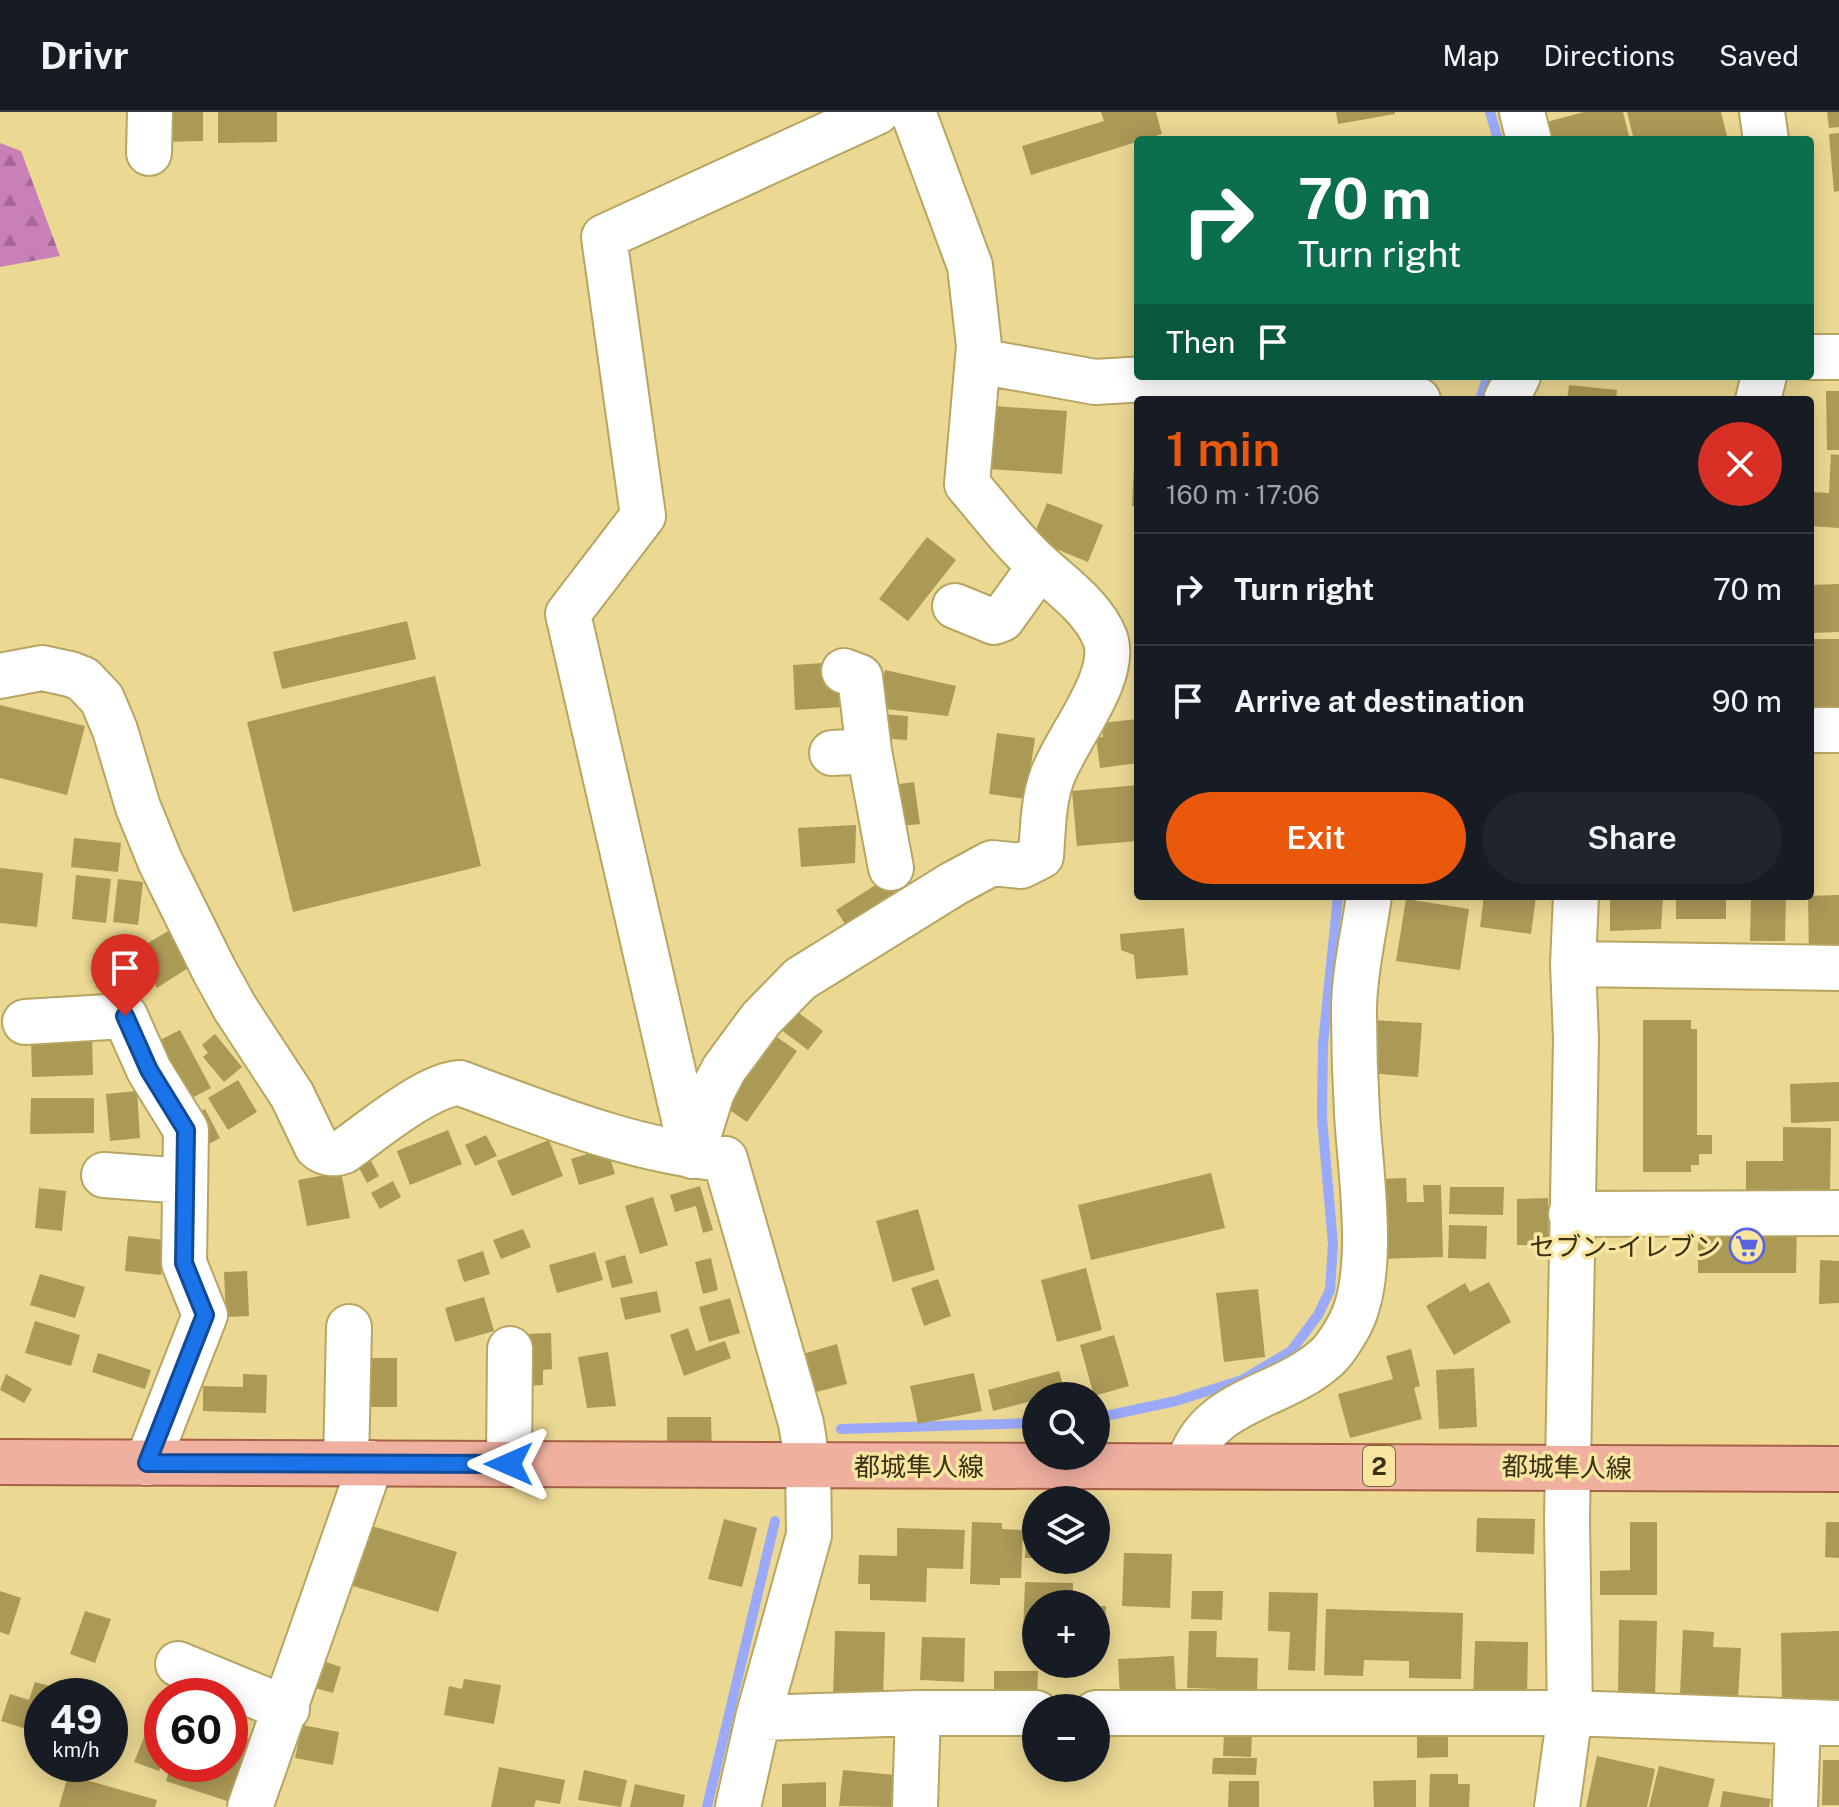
<!DOCTYPE html>
<meta charset="utf-8">
<style>
:root{--surface:#171b24;--page:#20242c;--text:#f1f3f6;--muted:#9ea1a6;--line:#363941;--accent:#ea580c}
body{margin:0;font-family:"Public Sans","Noto Sans JP",sans-serif;background:var(--page);color:var(--text);height:100vh;display:flex;flex-direction:column;font-size:30px;white-space:nowrap}
*{box-sizing:border-box;margin:0}
p{font-size:26px;color:var(--muted)}
.icon{flex:none;width:44px;height:44px;fill:none;stroke:currentColor;stroke-width:2;stroke-linecap:round;stroke-linejoin:round}
.map{position:relative;flex:1;overflow:hidden}
.sheet{position:absolute;left:1134px;top:284px;width:680px;height:504px;display:flex;flex-direction:column;background:var(--surface);border-radius:8px;box-shadow:0 4px 20px #0003}
.sheet>*{flex:none}
.top-card{position:absolute;left:1134px;top:24px;width:680px;height:244px;border-radius:8px;box-shadow:0 4px 20px #0003;background:#0b6e4f;color:#fff;overflow:hidden}
.buttons{position:absolute;left:1022px;top:1270px;display:grid;gap:16px}
.buttons a{display:grid;place-items:center;width:88px;height:88px;border-radius:50%;background:var(--surface);box-shadow:0 4px 20px #0003;font-size:40px}
.speed{position:absolute;left:24px;top:1566px;display:flex;gap:16px;font-size:40px;font-weight:700;text-align:center}
.speed>*{display:grid;place-content:center;width:104px;height:104px;border-radius:50%;background:var(--surface);box-shadow:0 4px 20px #0003;line-height:1}
.speed small{font-size:20px;font-weight:400}
.speed .limit{border:12px solid #d22;background:#fff;color:#111}
.pin{position:absolute;display:grid;place-items:center;width:68px;height:68px;color:#fff;margin:-82px -34px;border-radius:50% 50% 50% 0;rotate:-45deg;box-shadow:0 0 8px #0007}
.pin .icon{rotate:45deg}
.me{position:absolute;width:88px;margin:-44px;rotate:270deg;stroke-linejoin:round;filter:drop-shadow(0 0 6px #0008)}
.turn{display:flex;align-items:center;gap:28px;height:168px;padding:0 32px;font-size:36px}
.turn .icon{width:104px;height:104px;stroke-width:2.5}
.turn b{display:block;font-size:56px;line-height:68px}
.then{display:flex;align-items:center;height:76px;padding:0 32px;background:#0003;gap:16px;font-size:30px}
.round{display:grid;place-items:center;flex:none;width:84px;height:84px;border-radius:42px;background:var(--page)}
.headline{display:flex;align-items:center;justify-content:space-between;height:136px;padding:0 32px}
h1{font-size:48px;font-weight:600;line-height:60px;color:var(--accent)}
.cta{display:flex;gap:16px;margin-top:auto;padding:16px 32px}
.cta a{flex:1;height:92px;border-radius:48px;background:var(--accent);color:#fff;font-size:32px;font-weight:600;line-height:92px;text-align:center}
.cta a+a{background:var(--page);color:var(--text)}
ul{padding:0;list-style:none}
li{display:flex;align-items:center;gap:24px;height:112px;padding:0 32px;border-top:2px solid var(--line)}
li div{flex:1}
li b{display:block;font-size:30px}
li em{font-style:normal}
header{display:flex;align-items:center;gap:48px;box-sizing:border-box;height:112px;padding:0 40px;background:var(--surface);border-bottom:2px solid var(--line)}
header strong{font-size:38px}
nav{display:flex;gap:44px;margin-inline-start:auto;font-size:28px}
.map>svg:first-child{display:block}
</style>
<header>
<strong>Drivr</strong>
<nav><a>Map</a><a>Directions</a><a>Saved</a></nav>
</header>
<div class="map">
<svg width="1839" height="1695" viewBox="0 0 1839 1695">
<defs>
<pattern id="forest-firs" width="22" height="20" patternUnits="userSpaceOnUse" patternTransform="scale(2)"><rect width="22" height="20" fill="#c97fb8"/><path d="M5 1l3.5 6h-7zM16 11l3.5 6h-7z" fill="#a46995"/></pattern>
</defs>
<rect width="100%" height="100%" fill="#ead893"/>
<path fill="url(#forest-firs)" d="M0 31 21 39 60 144 0 155Z"/>
<g fill="none" stroke-linecap="round" stroke-linejoin="round">
<path stroke="#9ba9fa" stroke-width="10" d="M1490 0 1498 28
M1480 288 1488 264
M1096 1306 1176 1289 1242 1268 1291 1239 1318 1203 1330 1178 1333 1132 1322 1006 1323 932 1338 784
M841 1317 1036 1311
M707 1695 775 1409"/>
</g>
<path fill="#ab9956" d="M160 0H203V29L160 30Z
M218 0H277V30L218 31Z
M1101 0H1156L1162 22 1031 63 1022 34 1104 9Z
M1336 0H1395V2L1338 12Z
M1584 0H1623L1630 28H1543L1539 12Z
M1627 0H1721L1728 28H1634Z
M1827 0H1839V15L1829 16Z
M1839 21V79L1834 80 1829 22Z
M1569 273 1617 278 1616 288H1567Z
M1826 279H1839V338H1827Z
M994 294 1067 299 1062 362 989 357Z
M1831 342 1839 343V416L1810 414V380L1829 381Z
M1134 353 1138 354V394H1132Z
M1047 391 1103 413 1088 450 1032 427Z
M927 425 956 448 908 509 879 487Z
M1839 472V520L1810 521V473Z
M407 509 416 547 282 577 273 540Z
M1810 527H1839V605L1810 604Z
M839 550 842 595 795 598 793 553Z
M885 558 956 574 948 604 876 596Z
M435 564 481 754 293 800 247 610Z
M0 593 85 614 67 683 0 666Z
M880 602 908 604 907 628 879 626Z
M1138 607V651L1100 656 1096 625H1103L1101 611Z
M997 621 1035 626 1026 687 989 682Z
M914 670 920 712 899 714 893 673Z
M1138 673V729L1077 734 1072 679Z
M856 713 855 751 801 755 798 716Z
M74 726 121 731 118 760 71 755Z
M0 756 43 761 37 815 0 811Z
M893 762 913 793 856 829 836 798Z
M76 763 111 767 106 811 72 807Z
M118 767 143 770 138 813 113 810Z
M1839 783V848L1809 849 1808 784Z
M1484 784H1536L1531 822 1480 815Z
M1610 784H1663L1661 817 1610 819Z
M1676 784H1726V807H1676Z
M1751 784H1786L1785 829H1750Z
M1406 787 1469 797 1460 858 1396 849Z
M177 814 189 834 179 840 188 856 157 876 134 839Z
M1184 816 1188 863 1136 867 1134 843 1121 838 1120 822Z
M795 898 823 919 808 938 780 917Z
M1372 908 1422 911 1418 965 1368 961Z
M1643 908H1691V917H1697V1023H1712V1042H1699V1053H1691V1060H1643Z
M180 918 211 976 186 989 154 931Z
M771 921 797 939 747 1010 721 992Z
M215 922 242 955 224 970 203 945 208 941 202 933Z
M92 925 93 963 32 965 31 926Z
M238 968 257 1000 228 1018 208 986Z
M1839 970V1009L1791 1011 1790 972Z
M137 979 140 1026 110 1029 106 982Z
M31 986H94V1021L30 1022Z
M205 997 220 1026 205 1034 190 1005Z
M1783 1015 1831 1016 1830 1079 1746 1080V1049H1783Z
M448 1018 462 1052 410 1073 397 1039Z
M486 1023 497 1044 475 1054 465 1033Z
M549 1028 563 1064 512 1084 497 1049Z
M607 1036 615 1062 579 1073 571 1047Z
M368 1043 379 1064 367 1071 356 1050Z
M341 1060 350 1106 307 1114 298 1068Z
M1211 1061 1225 1116 1091 1148 1078 1093Z
M1406 1066 1407 1090H1424L1423 1073H1441L1443 1145 1378 1147 1375 1067Z
M393 1069 401 1085 380 1097 371 1081Z
M700 1074 713 1118 703 1121 696 1094 675 1100 670 1083Z
M1450 1075H1504L1503 1103 1449 1102Z
M39 1076 66 1079 62 1119 35 1116Z
M653 1085 668 1133 640 1142 625 1094Z
M1548 1086 1549 1133H1517V1087Z
M918 1097 935 1158 893 1170 876 1109Z
M1698 1108H1797L1796 1161H1698Z
M1449 1113 1487 1114 1486 1147 1448 1146Z
M523 1117 531 1135 501 1147 493 1128Z
M128 1124 164 1128 161 1163 125 1159Z
M483 1139 490 1162 464 1170 457 1148Z
M595 1140 603 1168 557 1181 549 1153Z
M625 1143 633 1171 612 1176 605 1149Z
M711 1146 718 1178 703 1182 695 1150Z
M1820 1148 1839 1149V1191L1819 1192Z
M1086 1156 1102 1218 1057 1230 1041 1168Z
M247 1159 249 1204 226 1205 224 1160Z
M40 1162 85 1175 75 1206 30 1193Z
M938 1167 951 1204 924 1214 911 1176Z
M1489 1170 1511 1210 1454 1243 1426 1194 1465 1171 1470 1180Z
M1258 1177 1265 1245 1224 1250 1216 1181Z
M657 1179 661 1200 625 1208 620 1186Z
M484 1185 494 1219 455 1230 445 1196Z
M730 1186 740 1221 709 1230 699 1195Z
M35 1209 80 1223 71 1254 25 1241Z
M688 1216 696 1239 725 1229 731 1246 684 1264 670 1223Z
M551 1221 552 1257 543 1258V1273L525 1274 524 1222Z
M1114 1223 1129 1274 1094 1284 1080 1233Z
M837 1232 847 1272 813 1281 803 1242Z
M1411 1237 1420 1274 1414 1276 1422 1307 1350 1326 1338 1282 1393 1267 1386 1244Z
M608 1240 616 1294 587 1296 578 1245Z
M98 1241 151 1258 145 1277 92 1260Z
M369 1246H397V1295H368Z
M1474 1256 1477 1315 1439 1317 1436 1258Z
M1059 1259 1065 1280 1036 1284V1288L993 1299 988 1278Z
M974 1261 982 1299 918 1312 910 1274Z
M6 1262 32 1277 24 1291 0 1278Z
M243 1262 267 1263 266 1301 203 1299V1274L243 1275Z
M667 1305H711L712 1340H667Z
M1027 1406H1036V1446H1025Z
M1477 1406 1535 1407 1534 1442 1476 1440Z
M724 1407 757 1416 742 1475 708 1467Z
M972 1410 1002 1411V1417L1023 1418 1021 1466H1000V1473L970 1472Z
M1630 1410H1657V1483H1600V1459L1630 1458Z
M1826 1410H1839V1446L1825 1445Z
M369 1413 457 1440 438 1500 350 1473Z
M897 1416 965 1418 963 1457 927 1456 926 1490 870 1488V1472H858L859 1443 897 1444Z
M1124 1441 1172 1442 1170 1496 1122 1494Z
M1025 1470 1073 1471V1492H1036V1521H1023Z
M0 1479 21 1486 9 1523 0 1520Z
M1192 1479H1223L1222 1508 1191 1507Z
M1269 1480 1318 1481 1315 1559 1288 1558 1290 1520 1268 1519Z
M1096 1494H1106L1105 1514 1096 1513Z
M1326 1497 1463 1501 1461 1567 1409 1566V1549L1364 1548 1363 1564 1324 1563Z
M85 1499 111 1507 95 1551 70 1542Z
M1619 1508 1657 1509 1655 1586H1618Z
M1683 1518 1714 1520 1713 1535 1741 1536 1738 1586 1680 1583Z
M835 1519 885 1520 883 1588 833 1587Z
M1189 1519H1217L1216 1545 1258 1546 1257 1578 1187 1576Z
M1839 1519V1591L1782 1592 1781 1521Z
M922 1525 965 1526 964 1570 920 1568Z
M1475 1529 1528 1530 1527 1587 1473 1586Z
M1174 1544 1176 1582 1120 1585 1118 1547Z
M320 1548 341 1555 333 1581 312 1575Z
M994 1559H1038L1037 1586 994 1585Z
M464 1567 501 1573 494 1612 444 1603 449 1574 462 1577Z
M35 1570 68 1579 66 1584H42V1622L1 1609 10 1582 29 1588Z
M302 1613 339 1620 333 1653 295 1646Z
M1417 1620H1448V1645L1417 1646Z
M230 1621 260 1631 239 1693 166 1669 171 1652H230Z
M1224 1622H1252L1251 1645 1223 1644Z
M145 1623 162 1630V1651L159 1659 134 1650Z
M1597 1644 1655 1657 1647 1695H1586Z
M1213 1646H1257L1256 1663 1212 1662Z
M1823 1648H1839V1693H1822Z
M1659 1654 1715 1667 1708 1695H1649Z
M499 1655 565 1668 560 1692 536 1688 534 1695H491Z
M584 1658 627 1668 621 1695 578 1688Z
M843 1658 895 1663 892 1695 839 1694Z
M1430 1662H1458V1672H1470L1469 1695H1429Z
M68 1663 157 1688 155 1695H59Z
M1416 1668V1695H1374L1373 1669Z
M1229 1669H1259V1695H1228Z
M826 1670V1695H782V1672Z
M635 1672 685 1683 683 1695H630Z
M1723 1679 1771 1687 1769 1695H1720Z"/>
<g fill="none" stroke-linecap="round" stroke-linejoin="round">
<g stroke="#b7a562" stroke-width="48">
<path id="minor" d="M1522 0 1529 28
M1762 0 1766 28
M149 41 150 0
M1810 245H1839
M979 249 1095 270 1196 264 1325 275 1418 288
M1506 288 1518 264
M1758 288 1764 264
M955 494 994 510 1002 507 1040 454
M844 559 860 565 869 639
M0 564 42 556 70 562 83 567 102 587 115 618 138 695 160 749 214 858 235 896 292 983 317 1035C325 1042 334 1043 344 1039 371 1020 428 972 460 971 546 1003 633 1039 725 1047L801 1311 808 1354 809 1423 758 1606 738 1695
M1810 618H1839
M832 641 869 639 891 756
M1573 852 1839 856
M25 910 125 904 149 958 186 1018 184 1151 205 1203 147 1351
M692 1042 568 502 643 404 604 125 877 0
M692 1044 712 980 724 957 761 907 800 867 953 772 992 751 1021 754 1041 744C1043 718 1043 689 1052 665 1066 626 1119 565 1105 526 1093 496 1063 475 1040 454 1013 430 991 400 967 372L979 234 970 154 913 0
M104 1063 185 1069
M1571 1102 1839 1101
M346 1351 349 1215
M509 1352 510 1237
M1188 1354C1207 1286 1279 1288 1326 1246 1335 1238 1344 1223 1350 1212 1377 1160 1360 1059 1357 1001 1355 967 1354 933 1354 898 1354 861 1364 821 1369 784
M178 1552 287 1597
M1096 1601H1570L1839 1611
M758 1606 918 1601H1036
M250 1695 371 1351
M915 1695 918 1601
M1557 1695 1570 1601 1567 1407 1576 927 1573 852 1576 784
M1795 1695 1798 1611"/>
</g>
<g stroke="#a96146" stroke-width="48">
<path id="major" d="M0 1350 1839 1357"/>
</g>
<use href="#minor" stroke="#fff" stroke-width="44"/>
<use href="#major" stroke="#f0b0a0" stroke-width="44"/>
</g>
<g fill="none" stroke-linecap="round" stroke-linejoin="round">
<g stroke="#114b97" stroke-width="20">
<path id="route" d="M125 904 149 958 186 1018 184 1151 205 1203 147 1351 509 1352"/>
</g>
<use href="#route" stroke="#1a73e8" stroke-width="14"/>
</g>
<defs>
<g id="supermarket-ring" transform="scale(1.8)"><circle r="9.5" fill="#f7e5a0" stroke="#5a64dc" stroke-width="1.5"/><path d="M-6-5.5h2.5l.6 2H6L4.5 2H-2.5L-4.4-4H-6ZM-1.5 3.2a1.3 1.3 0 1 0 .1 0ZM3 3.2a1.3 1.3 0 1 0 .1 0Z" fill="#5a64dc"/></g>
</defs>
<g fill-rule="evenodd">
<use href="#supermarket-ring" x="1747" y="1134"/>
</g>
<g text-anchor="middle" dominant-baseline="central" stroke-width="7" stroke-linejoin="round" paint-order="stroke">
<rect fill="#f7e5a0" stroke="#72683f" stroke-width="2" x="1363" y="1334" width="32" height="40" rx="6"/>
<g font-size="24" font-weight="bold" fill="#393216">
<text x="1379" y="1354">2</text>
</g>
<g font-size="26" fill="#393216" stroke="#f7e5a0" text-anchor="end">
<text x="1721" y="1134">セブン-イレブン</text>
</g>
<g font-size="26" fill="#393216" stroke="#f7e5a0">
<text x="919" y="1354">都城隼人線</text>
<text transform="translate(1567 1355) rotate(1)">都城隼人線</text>
</g>
</g>
</svg>
<div class="buttons">
<a><svg class="icon" aria-label="search" viewBox="0 0 24 24"><circle cx="10" cy="10" r="6"/><path d="M15 15l6 6"/></svg></a>
<a><svg class="icon" aria-label="layers" viewBox="0 0 24 24"><path d="M12 4l9 5-9 5-9-5zM3 14l9 5 9-5"/></svg></a>
<a>+</a>
<a>−</a>
</div>
<div class="speed"><div>49<small>km/h</small></div><div class="limit">60</div></div>
<div class="pin" style="left:125px;top:904px;background:#d93025"><svg class="icon" aria-label="arrive" viewBox="0 0 24 24"><path d="M6 21V4h12l-3 4 3 4H6"/></svg></div>
<svg class="me" style="left:509px;top:1352px" viewBox="-20 -20 40 40"><path d="M0-17L14 15 0 8-14 15z" fill="#1a73e8" stroke="#fff" stroke-width="4"/></svg>
<div class="top-card">
<div class="turn"><svg class="icon" aria-label="right" viewBox="0 0 24 24"><path d="M7 20v-9h11M14 6l5 5-5 5"/></svg><div><b>70 m</b>Turn right</div></div>
<div class="then">Then<svg class="icon" aria-label="arrive" viewBox="0 0 24 24"><path d="M6 21V4h12l-3 4 3 4H6"/></svg></div>
</div>
<section class="sheet">
<div class="headline"><div><h1>1 min</h1><p>160 m · 17:06</p></div><a class="round" style="background:#d93025;color:#fff"><svg class="icon" aria-label="close" viewBox="0 0 24 24"><path d="M6 6l12 12M18 6L6 18"/></svg></a></div>
<ul>
<li><svg class="icon" aria-label="right" viewBox="0 0 24 24"><path d="M7 20v-9h11M14 6l5 5-5 5"/></svg><div><b>Turn right</b></div><em>70 m</em></li>
<li><svg class="icon" aria-label="arrive" viewBox="0 0 24 24"><path d="M6 21V4h12l-3 4 3 4H6"/></svg><div><b>Arrive at destination</b></div><em>90 m</em></li>
</ul>
<div class="cta"><a>Exit</a><a>Share</a></div>
</section>
</div>
